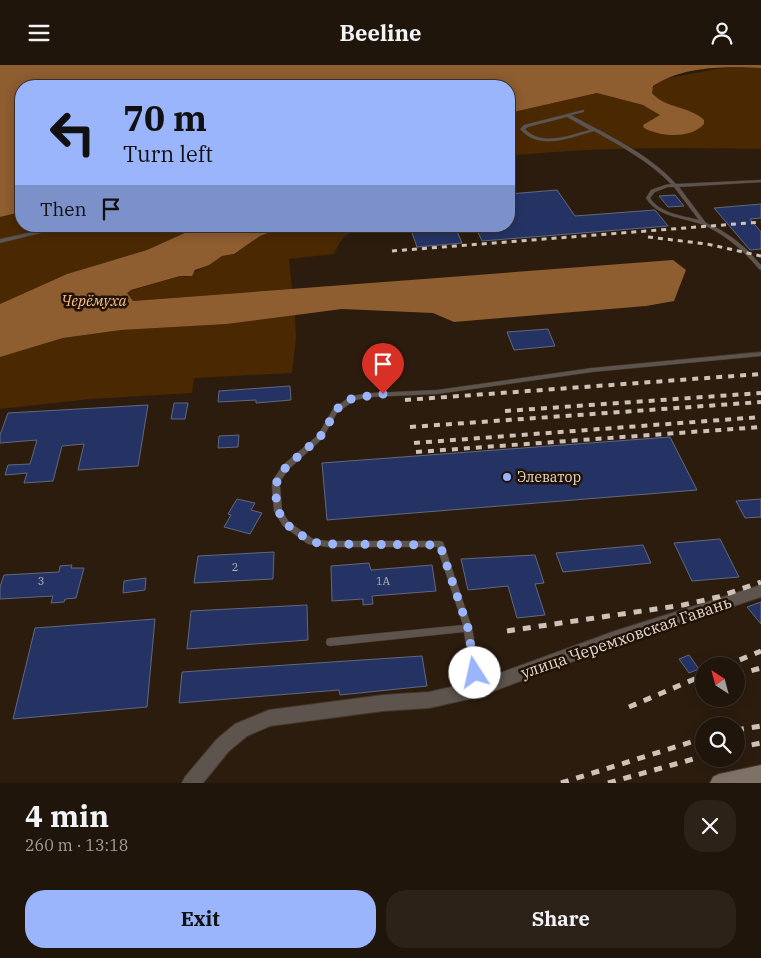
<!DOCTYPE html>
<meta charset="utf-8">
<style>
:root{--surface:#20150a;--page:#2d2218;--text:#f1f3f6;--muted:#a29f9c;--line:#3d342b;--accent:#9bb5fd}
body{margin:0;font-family:"IBM Plex Serif",serif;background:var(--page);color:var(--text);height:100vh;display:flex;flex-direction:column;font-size:19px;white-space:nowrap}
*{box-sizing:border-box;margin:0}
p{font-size:16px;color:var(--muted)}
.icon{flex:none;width:28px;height:28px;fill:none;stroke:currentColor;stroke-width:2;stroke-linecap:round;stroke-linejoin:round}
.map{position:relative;height:718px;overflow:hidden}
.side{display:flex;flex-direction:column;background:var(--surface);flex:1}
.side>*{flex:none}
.guide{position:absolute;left:15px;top:15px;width:500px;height:152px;border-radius:20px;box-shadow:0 2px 12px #0003,0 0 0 1px var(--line);background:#9bb5fd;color:#111;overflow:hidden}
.needle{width:32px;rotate:324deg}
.buttons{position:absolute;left:695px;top:592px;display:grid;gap:10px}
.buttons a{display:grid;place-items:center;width:50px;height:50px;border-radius:50%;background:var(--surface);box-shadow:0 2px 12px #0003,0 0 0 1px var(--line);font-size:25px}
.pin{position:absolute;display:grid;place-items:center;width:42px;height:42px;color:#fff;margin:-51px -21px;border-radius:50% 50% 50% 0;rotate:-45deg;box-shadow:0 0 5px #0007}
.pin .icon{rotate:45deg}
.me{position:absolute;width:55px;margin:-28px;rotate:350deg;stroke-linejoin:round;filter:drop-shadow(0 0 4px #0008)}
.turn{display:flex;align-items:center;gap:18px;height:105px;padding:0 25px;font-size:22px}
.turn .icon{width:65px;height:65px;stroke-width:2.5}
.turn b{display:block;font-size:35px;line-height:42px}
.then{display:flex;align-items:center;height:48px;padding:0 25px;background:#0003;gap:10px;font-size:19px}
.round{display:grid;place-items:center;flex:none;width:52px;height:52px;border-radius:20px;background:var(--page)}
.head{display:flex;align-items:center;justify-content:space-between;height:85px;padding:0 25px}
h1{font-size:30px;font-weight:700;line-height:38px}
.button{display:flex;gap:10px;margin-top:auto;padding:10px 25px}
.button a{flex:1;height:58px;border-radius:20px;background:var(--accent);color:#111;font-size:20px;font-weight:700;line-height:58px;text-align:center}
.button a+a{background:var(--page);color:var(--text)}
header{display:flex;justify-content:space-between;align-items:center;height:65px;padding:0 25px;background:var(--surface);font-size:22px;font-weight:700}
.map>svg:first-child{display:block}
</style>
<header><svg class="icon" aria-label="menu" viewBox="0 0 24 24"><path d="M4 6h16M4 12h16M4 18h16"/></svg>Beeline<svg class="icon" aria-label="person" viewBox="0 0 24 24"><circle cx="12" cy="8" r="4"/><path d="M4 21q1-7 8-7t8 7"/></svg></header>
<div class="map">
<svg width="761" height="718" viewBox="0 0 761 718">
<rect width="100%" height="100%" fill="#2b1c0e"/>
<path fill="#4a2802" d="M722 3H761V84C677 82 593 82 509 91V48L597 28 643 40 657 46 660 50 650 56V66L672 70 692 67V48L660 37 650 25 663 14Z
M21 147V161H200L147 185 67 209 0 239V152Z
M287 161H373C349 167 344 167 334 189L289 194 292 224 133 236 127 227 180 211 187 212 222 191 234 189 260 171Z
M295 250 296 274 292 308 194 313 192 328 91 334 0 344V292L63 273 121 265 227 259Z"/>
<path fill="#8e5d30" d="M0 0H761V3C726 1 682 1 653 21L652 28C666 44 690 41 704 55V59C691 74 660 72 644 63L643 60 660 50 643 40 597 28 509 48V21H21V147L0 152Z
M200 161H287L260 171 234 189 222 191 209 200 195 205 192 211H180L131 225 127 228 133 236 673 195 686 205 674 236 646 241 454 257 433 248 342 244 227 259 121 265 63 273 0 292V239L67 209 147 185Z"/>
<path fill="#243364" stroke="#61687d" d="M557 125 575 151 655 145 668 161 482 176 475 161H509V129Z
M675 130 684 141 668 142 659 131Z
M761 139V153L750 154 761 167V184L750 185 714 143Z
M455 161 462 178 417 182 411 165Z
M548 264 555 281 514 285 507 267Z
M290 321 291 335 256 338V335L218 337 219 326Z
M174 338H188L185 354H171Z
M148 340 138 401 78 405 84 379 62 381 53 416 24 418 27 408 5 410 8 400 30 399 37 375 0 378V370L8 348Z
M239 370 238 382 218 383 219 371Z
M670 372 697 425 327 455 322 398Z
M237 434 255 438 251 445 262 448 250 469 224 462 231 450 228 449Z
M761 434V452L745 453 736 436Z
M720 474 739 512 692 516 674 478Z
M643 480 651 498 563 507 556 488Z
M274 487 273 514 194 518 198 491Z
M535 490 544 518 535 519 545 550 517 553 508 521 468 525 461 494Z
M369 498 371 505 432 500 436 526 372 531 373 539 363 540V534L332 536 331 501Z
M72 500 71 503H84L76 533 65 534 64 537 51 538 53 531 0 534V522L4 510 59 507 60 501Z
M146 513 145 525 123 528 124 516Z
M761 537V559L747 542Z
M307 540 308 575 187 584 191 546Z
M155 554 147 642 13 654 35 563Z
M689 590 699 604 689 608 679 594Z
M422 591 427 621 340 630 339 625 179 638 182 607Z"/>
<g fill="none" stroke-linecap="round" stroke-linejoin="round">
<g stroke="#453629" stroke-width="1">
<path id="lane" d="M583 45H584V47L571 50C607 70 648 88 676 119L761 115V117L679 122 706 158 719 164 733 173 745 183 761 200V205L759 204C745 187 728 172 708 162 688 152 658 154 646 133L651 125 665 120 671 119C650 97 621 81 594 66 569 73 539 86 520 64L524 60ZM567 52 590 65C569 70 542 82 525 64L528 62ZM668 122H674L699 155C683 151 659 148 650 133L655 127Z
M60 161H70L0 178V174Z
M761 287V291L592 307 437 329 371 332 355 335 337 348 322 374 289 404 281 415 280 421 282 446 289 457 313 474 328 476H440L443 477 472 563 483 624 481 627 478 628 475 627 473 624 464 567 330 581 327 580 326 577 327 574 330 573 463 560 437 482H328L308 479 283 461 274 446 272 421 273 415 283 400 318 370 333 344 351 331 371 328 437 325 592 303Z"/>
</g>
<g stroke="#453629" stroke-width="2">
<path id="street" d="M761 520V532L616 580 478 632 429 643 383 646 270 661 247 671 229 686 203 718H182L185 712 217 674 235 659 269 645 383 630 429 627 478 616 615 566Z"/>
</g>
<g stroke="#453629" stroke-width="2">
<path id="secondary" d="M761 700V718H710L713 712 719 709Z"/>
</g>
<use href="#lane" fill="#5c544d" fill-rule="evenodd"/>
<use href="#street" fill="#5c544d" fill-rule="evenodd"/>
<use href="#secondary" fill="#7e7166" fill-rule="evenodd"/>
<path stroke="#cdc1b8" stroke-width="3" stroke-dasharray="5 5" stroke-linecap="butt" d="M648 172 707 179 761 191
M392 186 761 157"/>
<path stroke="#cdc1b8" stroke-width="4" stroke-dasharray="6 6" stroke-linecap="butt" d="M405 335 761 309
M505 346 761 328
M410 362 761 337
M414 378 761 352
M416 387 761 362"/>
<path stroke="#cdc1b8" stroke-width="5" stroke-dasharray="8 8" stroke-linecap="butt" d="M507 566 683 540 718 532 761 517
M725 601 761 586
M736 610 761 603
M629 642 704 610
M736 665 761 661
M736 683 761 678
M561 718 704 673
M608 718 704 691"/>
</g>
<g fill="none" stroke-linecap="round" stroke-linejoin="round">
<path stroke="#9bb5fd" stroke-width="9" stroke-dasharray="0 16.2" d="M383 329 353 333 340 340 320 372 286 402 277 415 276 438 281 452 286 459 311 477 328 479 440 480 468 563 475 608"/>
</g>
<circle fill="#9bb5fd" stroke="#211205" stroke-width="2" cx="507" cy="412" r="5"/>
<g text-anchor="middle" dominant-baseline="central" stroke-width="5" stroke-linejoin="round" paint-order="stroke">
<g font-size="11" fill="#b3afb4">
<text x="235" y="502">2</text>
<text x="41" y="516">3</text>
<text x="383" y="516">1А</text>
</g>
<g font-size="14" fill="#e3d8cf" stroke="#211205" text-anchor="start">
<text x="517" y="412">Элеватор</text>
</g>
<g font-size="15" font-style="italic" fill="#fbc08d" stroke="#211205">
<text x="94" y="235">Черёмуха</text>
</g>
<g font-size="16" fill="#e3d8cf" stroke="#211205">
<text transform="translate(626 572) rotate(-19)">улица Черемховская Гавань</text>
</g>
</g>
</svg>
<div class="buttons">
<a><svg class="needle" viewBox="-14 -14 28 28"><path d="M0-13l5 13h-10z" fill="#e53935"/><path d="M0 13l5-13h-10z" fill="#a29f9c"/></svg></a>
<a><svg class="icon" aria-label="search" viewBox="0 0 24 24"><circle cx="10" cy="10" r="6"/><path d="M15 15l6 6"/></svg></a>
</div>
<div class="pin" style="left:383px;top:329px;background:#d93025"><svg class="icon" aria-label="arrive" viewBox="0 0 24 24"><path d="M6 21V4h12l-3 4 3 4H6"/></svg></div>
<svg class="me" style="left:475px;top:608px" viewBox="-20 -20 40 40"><circle r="19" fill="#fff"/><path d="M0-13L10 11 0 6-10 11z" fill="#9bb5fd"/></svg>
<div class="guide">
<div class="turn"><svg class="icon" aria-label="left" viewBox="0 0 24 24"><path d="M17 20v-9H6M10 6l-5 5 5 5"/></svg><div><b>70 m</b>Turn left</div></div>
<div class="then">Then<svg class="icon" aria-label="arrive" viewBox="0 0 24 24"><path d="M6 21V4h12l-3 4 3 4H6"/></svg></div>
</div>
</div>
<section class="side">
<div class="head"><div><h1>4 min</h1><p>260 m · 13:18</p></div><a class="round"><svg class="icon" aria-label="close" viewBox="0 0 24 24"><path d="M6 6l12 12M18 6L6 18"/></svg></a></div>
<div class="button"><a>Exit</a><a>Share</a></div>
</section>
